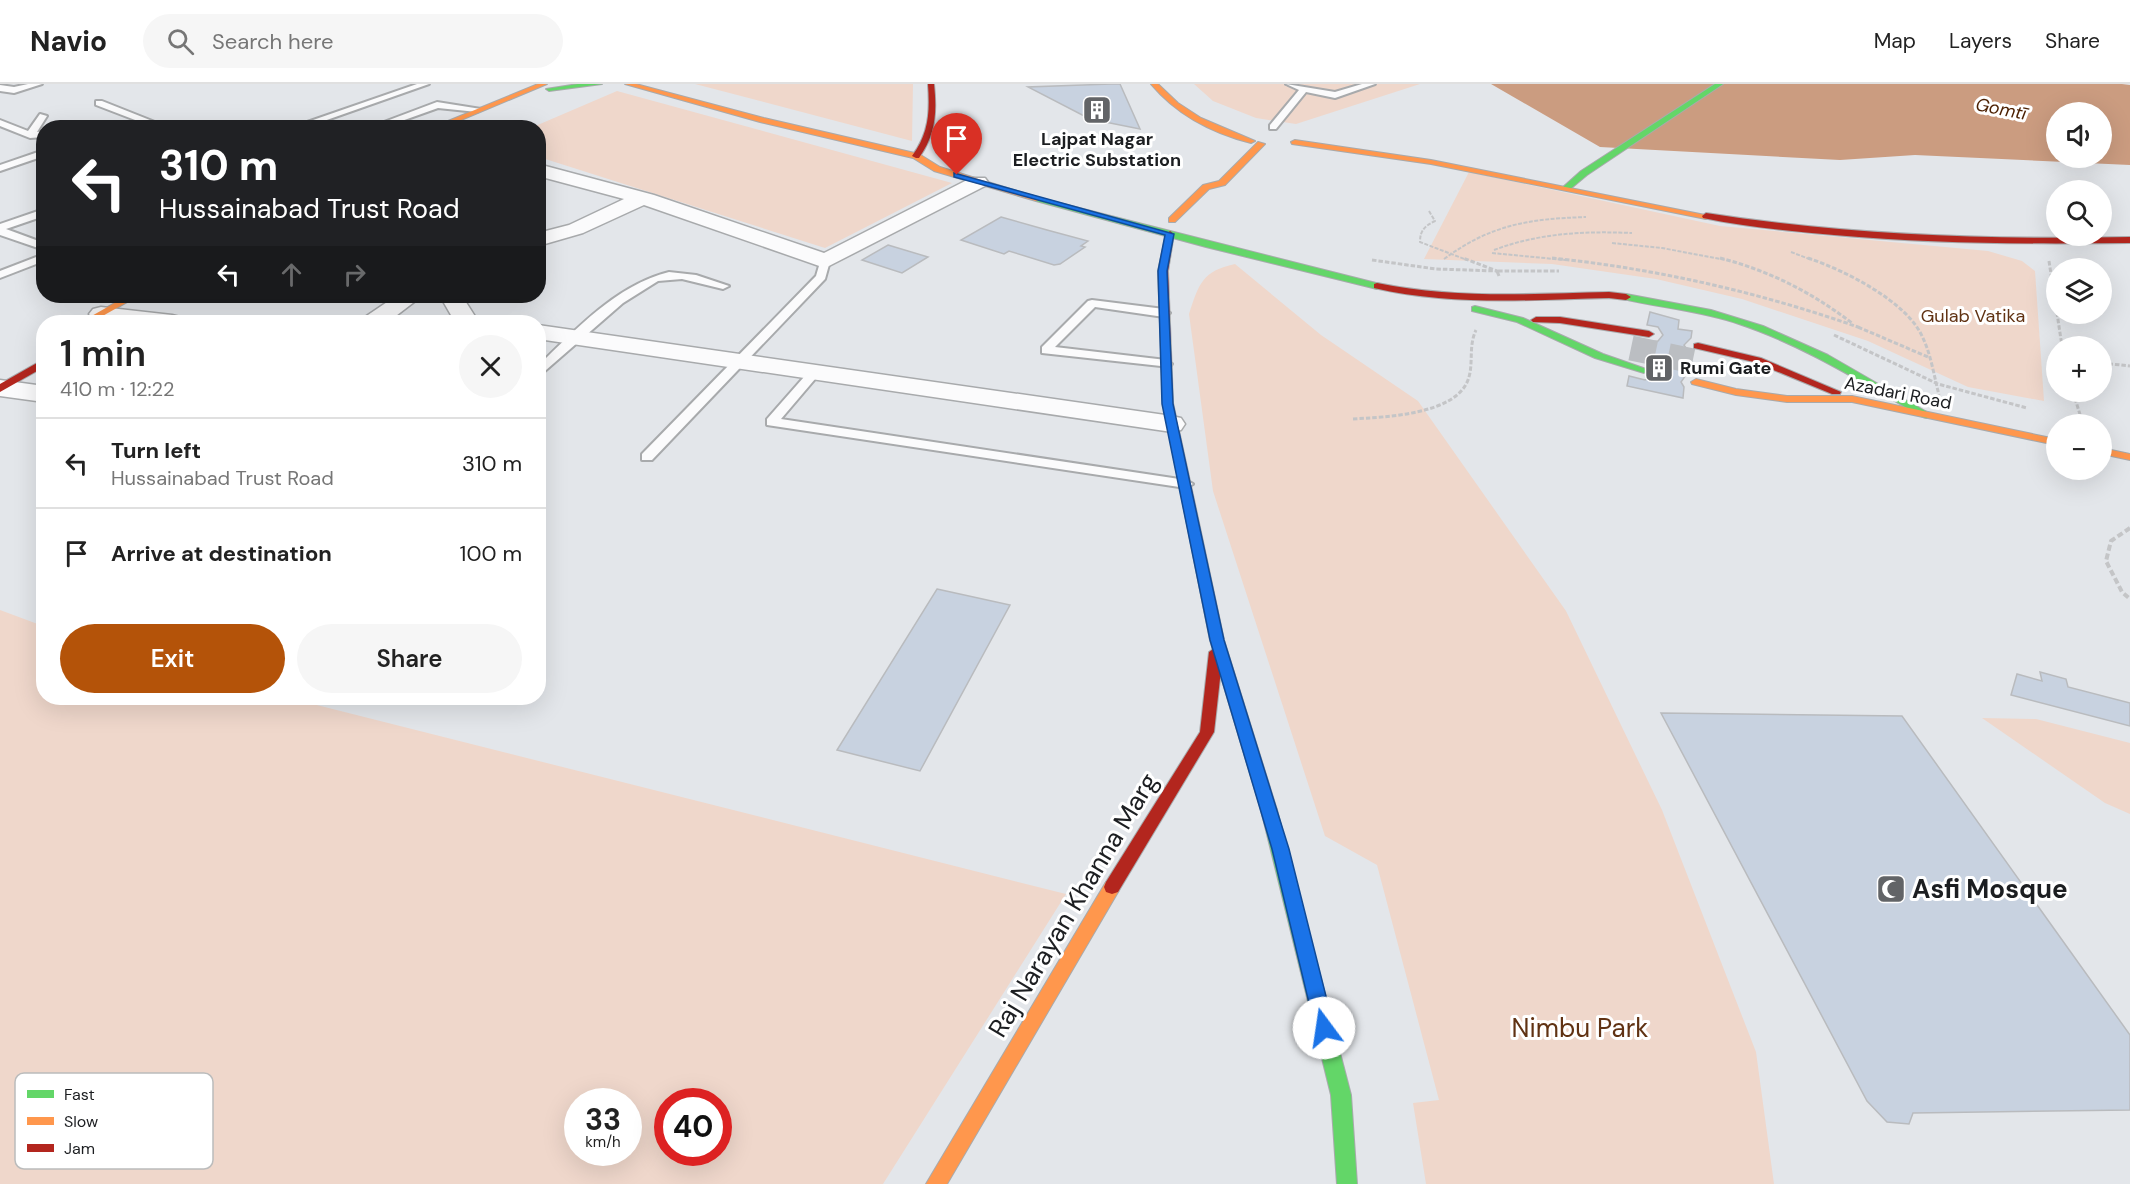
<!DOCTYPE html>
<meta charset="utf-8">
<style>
:root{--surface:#fff;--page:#f6f6f6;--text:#222;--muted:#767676;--line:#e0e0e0;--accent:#b45309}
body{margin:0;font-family:"DM Sans",sans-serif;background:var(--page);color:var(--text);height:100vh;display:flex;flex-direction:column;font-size:22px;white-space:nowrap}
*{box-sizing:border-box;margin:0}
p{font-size:20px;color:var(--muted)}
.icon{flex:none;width:33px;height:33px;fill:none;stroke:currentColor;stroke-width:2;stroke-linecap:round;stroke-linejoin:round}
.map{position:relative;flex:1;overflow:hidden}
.side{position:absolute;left:36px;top:231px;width:510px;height:390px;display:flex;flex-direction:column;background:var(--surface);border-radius:24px;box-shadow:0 6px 24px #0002}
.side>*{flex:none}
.banner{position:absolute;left:36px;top:36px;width:510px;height:183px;border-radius:24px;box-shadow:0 6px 24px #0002;background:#202124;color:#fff;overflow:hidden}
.fabs{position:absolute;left:2046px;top:18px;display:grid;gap:12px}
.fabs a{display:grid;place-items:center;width:66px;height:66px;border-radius:50%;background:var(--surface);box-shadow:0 6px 24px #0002;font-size:30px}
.speed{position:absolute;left:564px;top:1004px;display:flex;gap:12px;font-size:30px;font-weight:700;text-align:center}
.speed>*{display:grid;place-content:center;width:78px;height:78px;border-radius:50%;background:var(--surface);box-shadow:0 6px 24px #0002;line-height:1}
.speed small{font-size:15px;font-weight:400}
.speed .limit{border:9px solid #d22;background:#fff;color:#111}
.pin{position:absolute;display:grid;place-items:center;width:51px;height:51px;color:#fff;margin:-62px -26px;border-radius:50% 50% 50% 0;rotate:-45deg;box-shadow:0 0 6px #0007}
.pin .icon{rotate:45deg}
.me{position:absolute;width:66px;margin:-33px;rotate:346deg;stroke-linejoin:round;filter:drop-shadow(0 0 4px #0008)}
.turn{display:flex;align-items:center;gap:21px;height:126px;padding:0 24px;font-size:27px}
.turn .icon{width:78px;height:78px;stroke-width:2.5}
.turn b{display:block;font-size:42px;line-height:51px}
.lanes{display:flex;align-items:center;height:57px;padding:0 24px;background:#0003;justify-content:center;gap:30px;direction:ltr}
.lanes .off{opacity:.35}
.round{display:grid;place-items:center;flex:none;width:63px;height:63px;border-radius:32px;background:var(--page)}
.summary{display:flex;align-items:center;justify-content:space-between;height:102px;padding:0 24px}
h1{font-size:36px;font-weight:600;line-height:45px}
.cta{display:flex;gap:12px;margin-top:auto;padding:12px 24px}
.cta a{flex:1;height:69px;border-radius:36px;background:var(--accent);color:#fff;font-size:24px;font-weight:600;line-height:69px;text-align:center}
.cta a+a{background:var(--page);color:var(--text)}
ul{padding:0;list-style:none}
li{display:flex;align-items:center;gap:18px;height:90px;padding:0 24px;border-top:2px solid var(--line)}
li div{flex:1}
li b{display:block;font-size:22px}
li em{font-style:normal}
header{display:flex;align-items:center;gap:36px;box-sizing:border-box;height:84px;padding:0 30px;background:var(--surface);border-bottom:2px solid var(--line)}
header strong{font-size:28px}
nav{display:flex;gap:33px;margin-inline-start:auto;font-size:21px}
.search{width:420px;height:54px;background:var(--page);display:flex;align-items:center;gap:15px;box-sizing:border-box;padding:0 21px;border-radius:33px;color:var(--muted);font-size:22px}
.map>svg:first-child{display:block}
</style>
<header>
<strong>Navio</strong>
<div class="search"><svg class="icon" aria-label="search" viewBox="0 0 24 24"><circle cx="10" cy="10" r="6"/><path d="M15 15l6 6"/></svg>Search here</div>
<nav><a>Map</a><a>Layers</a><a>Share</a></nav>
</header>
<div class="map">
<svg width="2130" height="1100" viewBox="0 0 2130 1100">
<rect width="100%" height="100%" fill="#e3e6ea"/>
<path fill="#efd7cb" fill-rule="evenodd" d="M695 0H913L912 57Z
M1194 0H1420L1296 40 1256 34 1213 17Z
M617 7 952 99 825 164 539 73 538 44 533 43Z
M1469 88 1720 142 1988 167 2022 177 2035 187 2044 317 1968 303 1868 257 1742 215 1656 195 1552 180 1424 175Z
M1235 180 1321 251 1418 317 1566 527 1662 726 1756 968 1774 1100H1426L1413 1019 1439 1016 1377 781 1325 752 1213 407 1189 230C1199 200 1202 187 1235 180Z
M0 526 43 542 44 614H289L1066 810 883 1100H0ZM578 1017H628V1068H578ZM668 1017H718V1068H668Z
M1982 634 2036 635 2130 659V730L2105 719Z"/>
<path fill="#cb9c80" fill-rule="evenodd" d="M1491 0H2122L2130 1V81L1915 71 1840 76 1600 63ZM2056 28H2102V74H2056Z"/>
<path fill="#c8d2e0" stroke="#b9bbbe" stroke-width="1.5" d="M1111 0H1120L1140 45 1090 35 1028 3Z
M1001 133 1047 146 1088 157 1081 162 1085 163 1060 180 1054 181 1009 167 1004 170 961 156Z
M888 161 928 173 902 189 862 176Z
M1650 228 1679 236 1678 245 1692 247 1691 254 1684 261 1689 269 1686 291 1681 298 1684 303 1683 314 1627 302 1629 292 1645 296 1655 292 1659 286 1654 279 1633 273 1635 263 1641 264 1643 258 1658 257 1663 251 1658 243 1647 241Z
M937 505 1010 521 920 687 837 666Z
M2040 588 2066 595 2068 603 2130 619V642L2011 611 2017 590 2042 597Z
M1661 629 1902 632 2130 951V1026L1913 1029 1909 1040 1887 1038 1867 1017Z"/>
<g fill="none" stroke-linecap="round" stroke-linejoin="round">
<path stroke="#bbbec2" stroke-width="25" stroke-dasharray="25 13" stroke-linecap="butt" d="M1631 264 1693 277"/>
<g stroke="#a8aaac" stroke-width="4">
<path id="lane" d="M28 0H42L14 9 0 7V1L14 3Z
M417 0H429L304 44H290Z
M1286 0 1335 8 1362 0H1375L1335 14 1306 8 1276 45H1270V41L1299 6Z
M96 17H102L170 44H156L96 21Z
M437 18 481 25 477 28 438 24 382 44H368Z
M40 30 47 32 37 48 44 47V53L30 54 0 42V36L28 47Z
M44 66V72L0 87V81Z
M44 125V132L6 145 44 159V166L0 151V140Z
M44 170V177L0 194V187Z
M821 175 830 177 825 195 652 376H642V370L816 192Z
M669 188 696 191 729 202 723 205 682 195 658 197 623 219 538 293V282C576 245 617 201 669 188Z
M1092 216 1164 225 1170 229 1164 233 1095 223 1055 263 1166 276 1172 280 1170 283 1042 269V263L1088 217Z
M815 284 821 288 781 335 1186 396 1193 400 1186 404 767 341V335L811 285Z"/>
</g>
<g stroke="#a8aaac" stroke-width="3">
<path id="street" d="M538 80 654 111 824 169 971 94H985L988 98 985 102 825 184 644 121 583 149 538 162V149L569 141 624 115 538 92Z
M396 212H422L388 238H361L365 233Z
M440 212H462L478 237 455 238Z
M101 223 172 231 180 233 184 238H114L93 235 89 230 93 225Z
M538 241 1172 332 1181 334 1185 340 1181 346 1172 348 538 255Z
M0 296 44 302V318L0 312Z"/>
</g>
<g stroke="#a8aaac" stroke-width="2">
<path id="fast" d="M578 0H602L549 7 546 5Z
M1715 0H1723L1587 91 1569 106 1562 104 1581 87Z
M1036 113 1380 200 1382 202 1377 205 1206 163 1036 117Z
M1626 210 1711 226 1763 242 1828 271 1932 331 1927 334 1923 333C1864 300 1805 262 1739 240 1701 227 1662 224 1623 215V211Z
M1475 222 1523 234 1603 270 1649 286 1644 289 1595 274 1517 238 1472 227V223Z
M1269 720 1275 722 1277 726 1351 1011 1357 1100H1337L1331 1011 1261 726 1263 722Z"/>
</g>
<g stroke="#a8aaac" stroke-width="2">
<path id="slow" d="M538 0H547L442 44H431Z
M625 0H636L764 34 919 70 940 83 1043 115 1036 117 934 87 913 74 760 38Z
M1151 0H1158L1178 19 1201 34 1255 57 1251 59C1212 49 1177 31 1151 0Z
M1295 56 1431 76 1710 132 1706 135 1431 80 1292 60 1291 58Z
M1258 58 1265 60 1225 101 1209 105 1175 138H1169V134L1203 101 1219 97Z
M127 212H138L92 238H81Z
M1696 295 1736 305 1787 312H1852L2056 355V361L1852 318H1787L1736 311 1692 300 1691 298Z
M2102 364 2130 370V376L2102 370Z
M1190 421 1196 425 1224 556 1277 726 1275 730 1269 732 1263 730 1261 726 1210 556 1184 425Z
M1112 796 1118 798 1120 803 1118 808 947 1100H926L1106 798Z"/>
</g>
<g stroke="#a8aaac" stroke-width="2">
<path id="jam" d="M928 0H934C937 28 936 50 919 74H916L912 72C929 49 930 28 928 0Z
M1706 129C1847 151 1988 156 2130 153V159C2031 160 1933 160 1834 151 1791 147 1746 143 1703 134L1702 132Z
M1170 147 1174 150 1168 187 1173 319 1196 425 1190 429 1184 425 1163 319 1158 187 1166 150Z
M1377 199C1454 215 1531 210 1609 208L1626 210 1631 213 1626 216 1609 214C1530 216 1451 222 1374 204V200Z
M1536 233H1560L1649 247 1654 250 1649 253 1560 239 1533 238 1531 236Z
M1698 259 1761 274 1841 308 1840 310H1832L1754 278 1694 264V260Z
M44 275V283L0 308V300Z
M1216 563 1223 568 1214 648 1118 808 1112 810 1106 808 1104 803 1106 798 1200 648 1209 568Z"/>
</g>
<path stroke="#c4c5c7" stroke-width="2" stroke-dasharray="4 1.5" stroke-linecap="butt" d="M1429 127 1435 137C1425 142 1420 146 1420 158L1467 176
M1612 159 1662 164 1726 176
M1494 166C1539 149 1584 147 1632 149
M1791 168 1812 176
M1492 169 1565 176
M1444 175C1492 140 1529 135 1586 133"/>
<path stroke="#c4c5c7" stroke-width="3" stroke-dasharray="4.5 2" stroke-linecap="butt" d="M1552 174C1657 185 1758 208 1858 243
M1720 174C1770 187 1811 208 1852 239
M1808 174C1844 186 1906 217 1922 252 1931 270 1934 292 1939 311
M1372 176 1436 185 1497 187 1463 174
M2049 177 2062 262
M1499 192 1497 187H1559
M1858 243 1928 273
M1834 251 1938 300 2027 324
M2102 279 2130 282
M2073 308 2083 340
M1353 335C1384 333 1455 331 1468 296 1474 280 1468 263 1476 246"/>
<path stroke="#c4c5c7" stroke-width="4" stroke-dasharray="6 3" stroke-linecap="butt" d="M2130 444 2111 457 2106 477 2122 508 2130 515"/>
<use href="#lane" fill="#fbfbfc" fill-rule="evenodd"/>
<use href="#street" fill="#fbfbfc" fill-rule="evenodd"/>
<use href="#fast" fill="#63d668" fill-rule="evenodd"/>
<use href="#slow" fill="#ff974d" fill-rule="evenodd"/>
<use href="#jam" fill="#b3261e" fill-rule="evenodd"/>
</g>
<path fill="#1a73e8" stroke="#114b97" stroke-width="1.5" d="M954 89 1174 150 1167 187 1173 320 1224 556 1289 765 1334 944 1331 950 1324 952 1318 950 1315 944 1272 765 1210 556 1162 320 1158 187 1165 151 954 93Z"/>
<defs>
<g id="building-square" transform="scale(1.5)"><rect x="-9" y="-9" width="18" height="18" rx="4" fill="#626467" stroke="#fff"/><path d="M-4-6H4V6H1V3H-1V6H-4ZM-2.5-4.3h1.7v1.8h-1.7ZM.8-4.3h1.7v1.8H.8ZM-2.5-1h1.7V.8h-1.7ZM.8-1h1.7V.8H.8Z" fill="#fff"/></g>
<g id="mosque-square" transform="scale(1.5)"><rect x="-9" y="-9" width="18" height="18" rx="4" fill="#626467" stroke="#fff"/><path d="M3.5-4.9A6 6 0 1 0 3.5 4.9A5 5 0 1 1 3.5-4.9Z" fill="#fff"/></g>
</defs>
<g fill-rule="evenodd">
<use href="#building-square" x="1097" y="26"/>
<use href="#building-square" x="1659" y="284"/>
<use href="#mosque-square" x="1891" y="805"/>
</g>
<g text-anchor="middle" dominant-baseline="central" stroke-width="6" stroke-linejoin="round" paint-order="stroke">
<g font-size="18" font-style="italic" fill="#4b1f00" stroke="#fff">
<text transform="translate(2001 25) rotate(11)">Gomtī</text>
</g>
<g font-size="18" font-weight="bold" fill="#1c1e21" stroke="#fff">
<text x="1097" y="55">Lajpat Nagar<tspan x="1097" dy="21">Electric Substation</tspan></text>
<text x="1680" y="284" text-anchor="start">Rumi Gate</text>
</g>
<g font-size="18" fill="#603213" stroke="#fff">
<text x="1973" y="232">Gulab Vatika</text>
</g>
<g font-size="18" fill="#1c1e21" stroke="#fff">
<text transform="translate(1898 309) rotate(11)">Azadari Road</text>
</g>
<g font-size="26" font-weight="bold" fill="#1c1e21" stroke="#fff" text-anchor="start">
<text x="1912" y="805">Asfi Mosque</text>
</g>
<g font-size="26" fill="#1c1e21" stroke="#fff">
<text transform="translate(1073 821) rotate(-59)">Raj Narayan Khanna Marg</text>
</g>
<g font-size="26" fill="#603213" stroke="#fff">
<text x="1580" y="944">Nimbu Park</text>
</g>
</g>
<rect x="15" y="989" width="198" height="96" rx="9" fill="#fff" stroke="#bbbcbc" stroke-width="1.5"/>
<rect x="27" y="1006" width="27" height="8" fill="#63d668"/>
<rect x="27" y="1033" width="27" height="8" fill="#ff974d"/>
<rect x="27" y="1060" width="27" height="8" fill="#b3261e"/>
<g font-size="16" fill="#1c1e21">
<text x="64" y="1016">Fast</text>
<text x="64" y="1043">Slow</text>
<text x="64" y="1070">Jam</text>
</g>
</svg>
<div class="fabs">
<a><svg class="icon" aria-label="sound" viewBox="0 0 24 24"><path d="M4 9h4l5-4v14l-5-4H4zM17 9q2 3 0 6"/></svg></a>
<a><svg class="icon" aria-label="search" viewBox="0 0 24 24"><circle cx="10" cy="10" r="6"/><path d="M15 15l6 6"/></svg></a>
<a><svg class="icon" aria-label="layers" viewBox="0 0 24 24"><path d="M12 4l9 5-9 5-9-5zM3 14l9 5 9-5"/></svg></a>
<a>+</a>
<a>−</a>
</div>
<div class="speed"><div>33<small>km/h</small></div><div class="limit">40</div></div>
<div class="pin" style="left:957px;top:91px;background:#d93025"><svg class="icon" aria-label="arrive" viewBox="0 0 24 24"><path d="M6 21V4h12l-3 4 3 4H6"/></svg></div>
<svg class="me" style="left:1324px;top:944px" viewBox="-20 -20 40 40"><circle r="19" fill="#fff"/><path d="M0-13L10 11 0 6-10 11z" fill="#1a73e8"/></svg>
<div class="banner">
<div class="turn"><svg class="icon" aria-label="left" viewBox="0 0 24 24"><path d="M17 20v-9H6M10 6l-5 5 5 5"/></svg><div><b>310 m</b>Hussainabad Trust Road</div></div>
<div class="lanes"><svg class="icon" aria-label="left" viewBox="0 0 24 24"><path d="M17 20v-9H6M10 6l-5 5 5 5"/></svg><svg class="icon off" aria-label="ahead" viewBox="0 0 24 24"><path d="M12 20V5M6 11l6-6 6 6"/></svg><svg class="icon off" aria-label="right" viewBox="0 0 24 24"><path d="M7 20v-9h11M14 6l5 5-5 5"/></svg></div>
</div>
<section class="side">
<div class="summary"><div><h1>1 min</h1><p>410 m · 12:22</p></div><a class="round"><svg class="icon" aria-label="close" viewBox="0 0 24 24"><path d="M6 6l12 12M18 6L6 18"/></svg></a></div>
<ul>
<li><svg class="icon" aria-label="left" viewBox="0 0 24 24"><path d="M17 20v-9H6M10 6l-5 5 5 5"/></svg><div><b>Turn left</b><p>Hussainabad Trust Road</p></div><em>310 m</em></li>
<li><svg class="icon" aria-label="arrive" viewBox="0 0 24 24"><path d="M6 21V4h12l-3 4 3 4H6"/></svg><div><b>Arrive at destination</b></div><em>100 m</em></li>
</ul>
<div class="cta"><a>Exit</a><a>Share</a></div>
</section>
</div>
